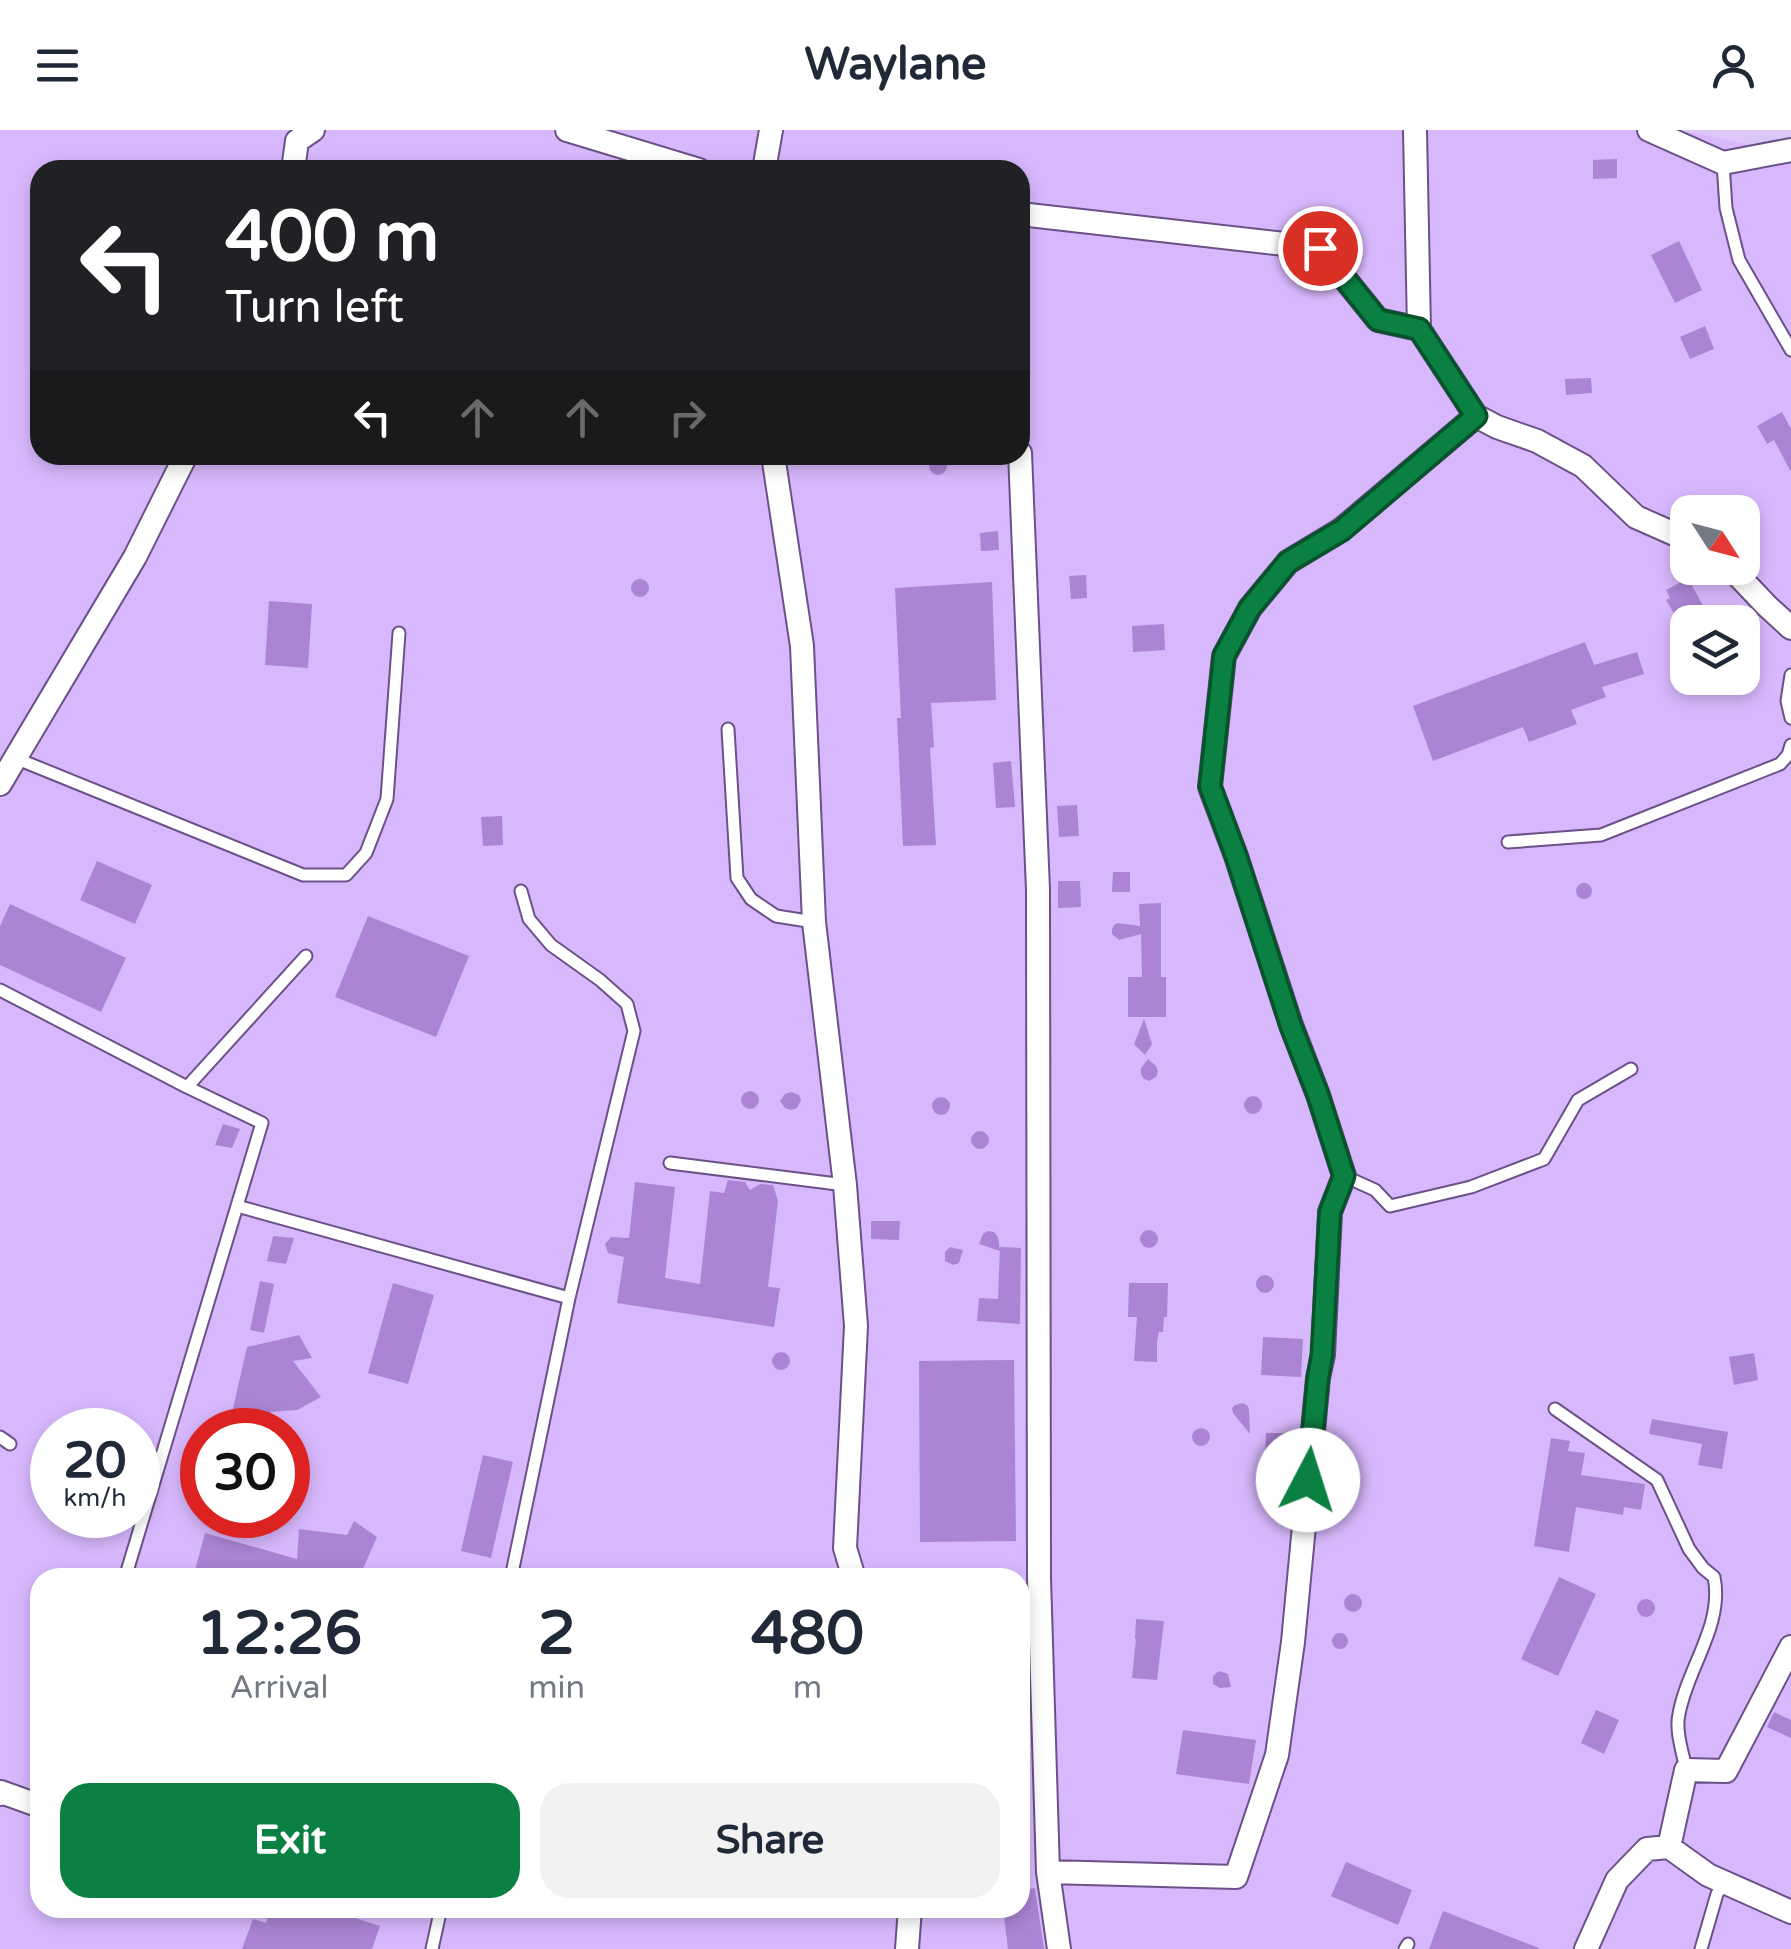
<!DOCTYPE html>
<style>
:root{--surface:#fff;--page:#f2f2f3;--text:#1f2937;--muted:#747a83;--accent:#0b8043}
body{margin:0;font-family:"Varela Round",sans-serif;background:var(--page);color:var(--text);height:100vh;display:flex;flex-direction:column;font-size:38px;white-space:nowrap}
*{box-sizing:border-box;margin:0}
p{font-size:32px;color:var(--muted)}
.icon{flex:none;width:55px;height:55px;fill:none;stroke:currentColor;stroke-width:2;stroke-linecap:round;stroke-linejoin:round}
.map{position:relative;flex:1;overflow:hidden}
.side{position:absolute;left:30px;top:1438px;width:1000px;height:350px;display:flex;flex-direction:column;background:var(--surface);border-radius:30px;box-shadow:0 5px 15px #0003}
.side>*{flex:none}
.guide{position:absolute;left:30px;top:30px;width:1000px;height:305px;border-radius:30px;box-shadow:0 5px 15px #0003;background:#202124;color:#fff;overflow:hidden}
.needle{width:65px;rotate:126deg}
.tools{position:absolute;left:1670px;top:365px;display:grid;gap:20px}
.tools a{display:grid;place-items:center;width:90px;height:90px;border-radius:20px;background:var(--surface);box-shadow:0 5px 15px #0003;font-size:50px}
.speed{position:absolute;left:30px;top:1278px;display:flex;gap:20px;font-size:50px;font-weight:700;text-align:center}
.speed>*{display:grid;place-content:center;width:130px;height:130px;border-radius:50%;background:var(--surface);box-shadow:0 5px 15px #0003;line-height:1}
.speed small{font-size:25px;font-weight:400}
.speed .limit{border:15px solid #d22;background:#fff;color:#111}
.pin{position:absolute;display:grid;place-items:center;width:85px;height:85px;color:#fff;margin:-42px;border:5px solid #fff;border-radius:50%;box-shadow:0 2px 10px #0007}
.me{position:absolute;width:110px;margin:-55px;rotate:5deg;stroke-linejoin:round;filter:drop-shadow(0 0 8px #0008)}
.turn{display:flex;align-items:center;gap:35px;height:210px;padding:0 30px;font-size:45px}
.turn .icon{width:130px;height:130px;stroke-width:2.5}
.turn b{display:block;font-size:70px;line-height:85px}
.lanes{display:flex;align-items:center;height:95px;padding:0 30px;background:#0003;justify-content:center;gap:50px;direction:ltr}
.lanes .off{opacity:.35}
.eta{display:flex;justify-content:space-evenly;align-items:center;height:170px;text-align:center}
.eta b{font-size:60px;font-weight:800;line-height:70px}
.button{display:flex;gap:20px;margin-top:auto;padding:20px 30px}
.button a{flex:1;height:115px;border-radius:30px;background:var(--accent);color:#fff;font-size:40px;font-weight:800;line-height:115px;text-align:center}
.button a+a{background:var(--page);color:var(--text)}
header{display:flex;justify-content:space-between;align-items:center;height:130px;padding:0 30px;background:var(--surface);font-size:45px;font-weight:800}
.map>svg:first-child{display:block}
</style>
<header><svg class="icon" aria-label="menu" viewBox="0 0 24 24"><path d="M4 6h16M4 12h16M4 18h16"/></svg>Waylane<svg class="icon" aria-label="person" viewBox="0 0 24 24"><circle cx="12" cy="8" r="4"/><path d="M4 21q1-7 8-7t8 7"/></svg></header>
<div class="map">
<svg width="1791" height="1819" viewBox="0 0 1791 1819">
<rect width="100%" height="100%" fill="#ddc6f8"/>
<path fill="#d8b8fd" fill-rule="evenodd" d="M0 0H1678L1791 23V1819H0ZM40 40H1020V325H40ZM1688 382H1742V438H1688ZM1688 492H1742V548H1688ZM52 1300H138V1385H52ZM202 1300H288V1385H202ZM40 1448H1020V1778H40Z"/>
<path fill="#ab84d4" d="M1617 29V48L1593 49V30Z
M1679 111 1702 160 1675 173 1651 125Z
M1705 196 1714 219 1690 229 1680 207Z
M1591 248 1592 263 1566 265 1565 249Z
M1782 282 1791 299V342L1774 310 1767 314 1757 296Z
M929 336a9 9 0 1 1 18 0a9 9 0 1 1-18 0Z
M998 401 999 420 981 421 980 403Z
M1086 445 1087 468 1071 469 1069 446Z
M1688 448 1712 492H1679L1666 470 1670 468 1666 460Z
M631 458a9 9 0 1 1 18 0a9 9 0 1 1-18 0Z
M992 452 996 570 931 573 934 617 930 618 936 715 903 716 897 588H901L895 458Z
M269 471 312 474 308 538 265 535Z
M1164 494 1165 520 1133 522 1132 496Z
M1585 512 1594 535 1637 522 1644 544 1602 557 1606 567 1571 580 1577 594 1529 612 1523 597 1433 631 1413 576Z
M1011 631 1015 677 996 678 993 633Z
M1077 675 1079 706 1059 707 1057 676Z
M502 686 503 715 483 716 481 687Z
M97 731 152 755 135 794 80 770Z
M1113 742H1130V762H1112Z
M1058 751H1080L1081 777 1058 778Z
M1576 761a8 8 0 1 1 16 0a8 8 0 1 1-16 0Z
M1161 773V847H1166V887H1128V847H1142L1141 804 1119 810 1112 804V799L1114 795 1118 793 1140 796 1139 774Z
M10 774 126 828 101 882 0 835V796Z
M368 786 469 826 436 907 335 867Z
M1144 889 1152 914 1145 925 1134 914Z
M1148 929 1156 936 1158 942 1156 947 1149 951 1143 948 1141 944V938Z
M741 970a9 9 0 1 1 18 0a9 9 0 1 1-18 0Z
M791 962 799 965 801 970 797 978 791 980 785 978 780 971 785 964Z
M1244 975a9 9 0 1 1 18 0a9 9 0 1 1-18 0Z
M932 976a9 9 0 1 1 18 0a9 9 0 1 1-18 0Z
M223 994 240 999 232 1018 215 1015Z
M971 1010a9 9 0 1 1 18 0a9 9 0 1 1-18 0Z
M728 1050 745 1052 750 1060 760 1054 773 1055 778 1071 768 1157 780 1158 774 1197 617 1173 624 1127 608 1123 605 1114 611 1107 629 1108 635 1052 675 1057 665 1148 700 1154 710 1061 724 1063Z
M871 1091H900L899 1110 871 1109Z
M1140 1109a9 9 0 1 1 18 0a9 9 0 1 1-18 0Z
M988 1101 994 1102 998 1107 1000 1121 979 1114 983 1104Z
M273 1106 294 1108 286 1134 267 1131Z
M950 1117 963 1120 959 1133 953 1135 945 1131V1122Z
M1000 1117 1021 1118 1020 1194 977 1191 979 1168 998 1169Z
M1256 1154a9 9 0 1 1 18 0a9 9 0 1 1-18 0Z
M260 1151 274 1154 264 1203 250 1200Z
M393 1153 434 1165 408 1254 368 1243Z
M1129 1153H1168L1167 1187H1164L1163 1202H1159L1157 1212V1232L1134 1231 1137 1187H1128Z
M299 1205 312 1228 293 1231 321 1267 297 1280 270 1282V1300H228L247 1217Z
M1263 1207 1303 1209 1301 1247 1261 1245Z
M772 1231a9 9 0 1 1 18 0a9 9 0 1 1-18 0Z
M1754 1223 1758 1250 1734 1255 1729 1227Z
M1014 1230 1016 1411 920 1412 919 1231Z
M1243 1273 1248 1276 1249 1280 1250 1304 1233 1283 1232 1278 1235 1275Z
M1652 1289 1728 1302 1722 1339 1698 1335 1702 1314 1649 1304Z
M1192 1307a9 9 0 1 1 18 0a9 9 0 1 1-18 0Z
M1266 1303H1285V1327H1265Z
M1551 1308 1570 1311 1568 1321 1585 1323 1581 1345 1645 1354 1641 1380 1624 1377 1623 1385 1576 1377 1569 1422 1534 1416Z
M483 1325 513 1332 491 1428 461 1421Z
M354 1391 377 1407 359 1448H221L195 1440 205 1403 297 1429 299 1399 347 1405Z
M1559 1447 1596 1464 1558 1546 1521 1529Z
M1344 1473a9 9 0 1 1 18 0a9 9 0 1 1-18 0Z
M1637 1478a9 9 0 1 1 18 0a9 9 0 1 1-18 0Z
M1136 1489 1164 1491 1157 1550 1132 1548 1136 1509H1135Z
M1332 1511a8 8 0 1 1 16 0a8 8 0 1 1-16 0Z
M1219 1541 1228 1544 1231 1557 1220 1558 1213 1554V1546Z
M1596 1580 1619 1590 1604 1624 1581 1613Z
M1774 1582 1791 1590V1608L1767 1597Z
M1183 1600 1256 1610 1249 1654 1176 1644Z
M1346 1732 1412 1760 1398 1795 1331 1766Z
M1035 1758 1044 1819H1008L1003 1778H1020V1761Z
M271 1778H280L303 1785 305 1778H324L380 1796 372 1819H242L253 1789 266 1793Z
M1443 1781 1539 1818 1538 1819H1429Z"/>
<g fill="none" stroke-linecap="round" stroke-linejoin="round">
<g stroke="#6b5187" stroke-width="15">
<path id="lane" d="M1723 33 1726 78 1739 130 1791 220
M1791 545 1787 571 1791 588
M728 599 737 748 751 769 776 786 814 792
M15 628 303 745H346L366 723 387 669 399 503
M1508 712 1601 705 1780 634 1788 625 1791 615
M0 860 187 957 262 993 125 1448
M187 957 306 826
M670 1033 845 1055
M1344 1046 1375 1060 1390 1076 1471 1057 1544 1029 1578 970 1631 939
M237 1076 569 1168
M1555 1279 1657 1350 1689 1419 1703 1438 1714 1447C1724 1495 1687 1538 1679 1584 1675 1601 1683 1623 1686 1640
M0 1307 10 1314
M511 1448 569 1168 634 901 627 874 600 850 551 815 529 789 521 761
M432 1819 441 1778
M1405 1819 1408 1814
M1701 1819 1717 1764 1724 1752"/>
</g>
<g stroke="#6b5187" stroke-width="26">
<path id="street" d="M567 0 699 40
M1415 0 1419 199 1476 286 1497 297 1537 311 1583 336 1636 387 1688 410
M1649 0 1723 33 1791 20
M293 40 297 11 313 0
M764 40 771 0
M1020 84 1320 118 1378 190 1419 199
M1020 323 1038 760 1039 1448 1048 1742 1059 1819
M773 325 802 516 814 792 845 1055 856 1196 845 1418 854 1448
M1731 438 1767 476 1791 498
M0 654 135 427 186 325
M0 1664 1 1662 40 1676
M1669 1717 1686 1640 1726 1641 1791 1517
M1048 1742 1236 1747 1277 1625 1293 1512 1318 1248 1323 1225 1330 1082 1344 1046 1318 965 1291 895 1236 726 1210 657 1224 526 1250 478 1288 432 1341 400 1476 286
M907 1819 910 1778
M1586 1819 1617 1750 1647 1719 1669 1717 1708 1745 1791 1782"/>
</g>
<use href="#lane" stroke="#fff" stroke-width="11"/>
<use href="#street" stroke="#fff" stroke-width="22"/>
</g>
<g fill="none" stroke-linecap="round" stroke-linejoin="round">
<g stroke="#07532c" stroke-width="25">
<path id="route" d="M1308 1350 1318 1248 1322 1225 1330 1082 1344 1046 1318 965 1291 896 1236 726 1210 656 1224 526 1250 478 1288 432 1342 400 1476 286 1419 199 1378 190 1320 118"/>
</g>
<use href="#route" stroke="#0b8043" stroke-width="18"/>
</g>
</svg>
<div class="tools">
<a><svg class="needle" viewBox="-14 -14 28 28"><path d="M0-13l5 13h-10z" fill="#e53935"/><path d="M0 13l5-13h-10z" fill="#747a83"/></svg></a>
<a><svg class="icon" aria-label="layers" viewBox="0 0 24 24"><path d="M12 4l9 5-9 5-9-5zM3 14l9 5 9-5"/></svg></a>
</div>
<div class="speed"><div>20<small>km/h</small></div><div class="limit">30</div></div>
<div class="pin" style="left:1320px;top:118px;background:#d93025"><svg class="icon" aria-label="arrive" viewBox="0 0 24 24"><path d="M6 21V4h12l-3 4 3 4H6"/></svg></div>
<svg class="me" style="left:1308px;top:1350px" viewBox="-20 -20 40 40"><circle r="19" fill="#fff"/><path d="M0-13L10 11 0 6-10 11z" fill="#0b8043"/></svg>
<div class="guide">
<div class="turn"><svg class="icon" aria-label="left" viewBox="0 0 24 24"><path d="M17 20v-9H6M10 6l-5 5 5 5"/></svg><div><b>400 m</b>Turn left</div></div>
<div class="lanes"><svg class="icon" aria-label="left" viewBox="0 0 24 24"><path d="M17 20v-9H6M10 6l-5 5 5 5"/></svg><svg class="icon off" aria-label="ahead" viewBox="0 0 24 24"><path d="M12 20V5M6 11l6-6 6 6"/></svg><svg class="icon off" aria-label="ahead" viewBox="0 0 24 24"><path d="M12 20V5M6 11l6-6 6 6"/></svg><svg class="icon off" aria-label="right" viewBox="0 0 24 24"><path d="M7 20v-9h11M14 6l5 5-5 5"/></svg></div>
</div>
<section class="side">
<div class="eta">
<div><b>12:26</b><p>Arrival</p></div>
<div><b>2</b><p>min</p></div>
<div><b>480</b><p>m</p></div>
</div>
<div class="button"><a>Exit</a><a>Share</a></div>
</section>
</div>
